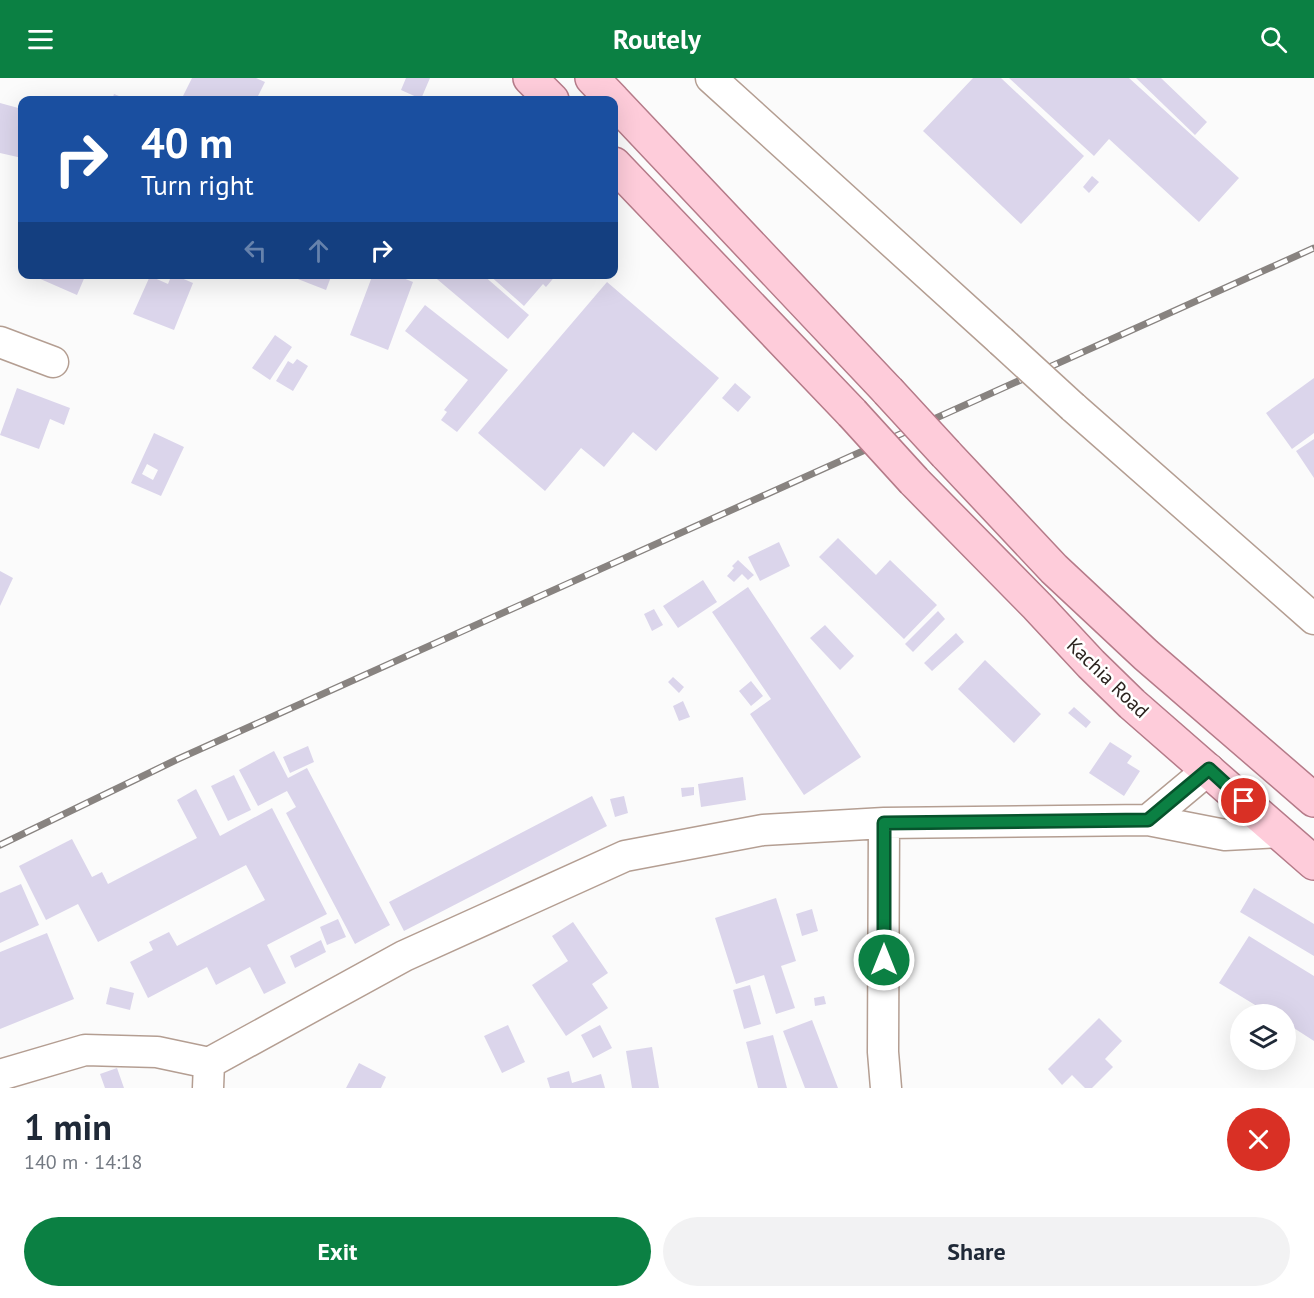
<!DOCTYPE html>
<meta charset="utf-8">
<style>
:root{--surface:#fff;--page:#f2f2f3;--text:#1f2937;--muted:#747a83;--accent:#0b8043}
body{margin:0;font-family:"PT Sans",sans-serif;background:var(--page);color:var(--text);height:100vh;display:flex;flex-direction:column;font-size:22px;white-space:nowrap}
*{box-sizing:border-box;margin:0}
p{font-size:20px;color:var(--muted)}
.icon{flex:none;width:33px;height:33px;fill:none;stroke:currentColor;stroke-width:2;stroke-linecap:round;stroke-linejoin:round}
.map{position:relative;height:1010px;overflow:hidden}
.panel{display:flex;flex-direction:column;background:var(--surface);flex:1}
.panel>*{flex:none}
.hud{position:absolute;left:18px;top:18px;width:600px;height:183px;border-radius:12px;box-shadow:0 6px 24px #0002;background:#1a4fa0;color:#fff;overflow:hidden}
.tools{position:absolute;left:1230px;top:926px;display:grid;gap:12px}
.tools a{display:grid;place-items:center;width:66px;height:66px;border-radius:50%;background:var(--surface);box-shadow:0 6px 24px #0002;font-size:30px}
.pin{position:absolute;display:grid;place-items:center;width:51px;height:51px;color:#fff;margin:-26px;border:3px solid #fff;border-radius:50%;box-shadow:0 2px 6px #0007}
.me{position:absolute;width:66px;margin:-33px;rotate:0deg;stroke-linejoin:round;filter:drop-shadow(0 0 4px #0008)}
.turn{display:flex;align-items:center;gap:21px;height:126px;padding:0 24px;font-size:27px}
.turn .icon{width:78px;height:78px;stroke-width:2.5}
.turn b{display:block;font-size:42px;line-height:51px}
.lanes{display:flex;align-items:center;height:57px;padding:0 24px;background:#0003;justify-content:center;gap:30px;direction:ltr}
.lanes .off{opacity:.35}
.round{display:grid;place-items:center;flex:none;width:63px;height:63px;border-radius:32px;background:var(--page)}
.head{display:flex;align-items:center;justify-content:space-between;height:102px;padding:0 24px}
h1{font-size:36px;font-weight:700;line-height:45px}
.cta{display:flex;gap:12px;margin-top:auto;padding:12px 24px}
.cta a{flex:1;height:69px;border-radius:36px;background:var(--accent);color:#fff;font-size:24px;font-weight:700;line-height:69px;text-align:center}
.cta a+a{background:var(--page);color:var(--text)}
header{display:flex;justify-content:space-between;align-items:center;height:78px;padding:0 24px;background:var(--accent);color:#fff;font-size:27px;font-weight:700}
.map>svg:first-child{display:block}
</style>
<header><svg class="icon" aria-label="menu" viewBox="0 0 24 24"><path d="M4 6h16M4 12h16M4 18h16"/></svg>Routely<svg class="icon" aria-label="search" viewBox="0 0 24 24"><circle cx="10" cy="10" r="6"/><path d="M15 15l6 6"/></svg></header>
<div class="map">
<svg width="1314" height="1010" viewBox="0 0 1314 1010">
<rect width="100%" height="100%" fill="#fbfbfb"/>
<path fill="#dbd5eb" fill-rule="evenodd" d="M192 0H256L265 4 256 22H181Z
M406 0H430L421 21 401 12Z
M973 0H1001L1084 78 1021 146 923 53Z
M1009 0H1129L1239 100 1199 144 1109 61 1094 78Z
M1136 0H1161L1207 44 1195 57Z
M114 16 129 22H112Z
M0 25 22 31V80L0 75Z
M1092 98 1099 104 1089 115 1083 109Z
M29 196H86L77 217Z
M172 196 193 205 174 252 133 236 150 198 168 206Z
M285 196H332L326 212Z
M373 196H393L413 204 388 272 350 257Z
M431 196H482L529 237 508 261Z
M488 196H557L546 209 543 206 524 228Z
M607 204 719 300 656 373 633 354 604 389 581 370 545 413 478 355Z
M425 227 508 292 457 354 441 342 447 334 444 332 468 302 405 253Z
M275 257 292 269 270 302 252 290Z
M297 281 308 288 293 313 276 303 288 283 293 286Z
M1314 300V355L1292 371 1266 335Z
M735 305 751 319 738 334 722 320Z
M17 310 70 330 64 347 50 341 39 371 0 357Z
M154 355 184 369 161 418 131 405ZM147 386 158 392 153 402 142 396Z
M1314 361V400L1296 373Z
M838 460 876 497 890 482 937 527 904 561 819 479Z
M779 464 790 488 760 503 748 479Z
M738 482 754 497 748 502 742 496 734 504 727 498 734 490 732 488Z
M0 493 13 500 0 528Z
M703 502 717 524 678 550 663 528Z
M748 509 861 679 804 717 750 636 771 621 712 534Z
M654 531 663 547 652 553 644 536Z
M938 533 945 541 913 574 905 566Z
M825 547 854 578 840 592 810 560Z
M956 555 964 564 932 593 924 585Z
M985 582 1041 636 1014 665 958 611Z
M673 599 684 609 679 615 668 604Z
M751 603 763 618 751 628 739 613Z
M683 623 690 639 679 643 673 628Z
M1074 629 1091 644 1086 650 1068 635Z
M1110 664 1132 678 1127 685 1140 693 1124 718 1089 695Z
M308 668 314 684 290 695 283 679Z
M274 673 288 700 307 690 390 847 355 866 286 735 296 729 287 713 258 728 239 692Z
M234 697 251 732 228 743 211 708Z
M743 699 746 722 701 729 698 706Z
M694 709V717L682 719 681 710Z
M196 711 220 758 272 730 327 836 267 867 286 905 264 916 250 889 216 907 207 889 148 920 130 884 153 872 149 864 169 854 177 868 265 822 246 787 98 864 78 826 46 842 19 788 72 761 92 799 102 794 108 806 197 760 177 722Z
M592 718 607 748 404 853 389 824Z
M624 718 628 735 615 739 610 721Z
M21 806 39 847 0 865V815Z
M1254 810 1314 846V878L1240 834Z
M776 820 796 883 781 888 795 930 776 936 764 897 736 906 715 840Z
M812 831 818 853 802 858 796 836Z
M338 841 346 859 327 867 320 849Z
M573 844 608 895 592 906 608 930 566 958 532 907 568 883 552 858Z
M47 855 74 921 0 951V874Z
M1249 858 1314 898V963L1286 945V936H1270L1219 905Z
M321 862 326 874 295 890 290 878Z
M750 907 761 946 744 951 733 912Z
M110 909 134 915 130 932 106 926Z
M824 918 826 926 815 928 814 920Z
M1099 940 1122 963 1105 981 1113 989 1092 1010H1085L1072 997 1062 1007 1048 991Z
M812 942 838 1010H805L783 953Z
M508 947 525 984 502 995 484 958Z
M600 947 612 970 593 980 581 957Z
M773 957 787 1010H758L746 964Z
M652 969 659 1010H632L626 973Z
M359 985 386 999 381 1010H346Z
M117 990 124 1010H105L100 996Z
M569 993 572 1005 601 996 605 1010H550L547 1000Z"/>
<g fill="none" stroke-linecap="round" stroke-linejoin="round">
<g stroke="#b49e92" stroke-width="33">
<path id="minor" d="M711 0 1001 263
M0 264 53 284
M1073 329 1314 541
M1148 742 1209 691
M884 745 883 974 886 1010
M0 997 85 972 157 974 209 985
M208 1010 209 985 404 878 625 778 763 752 884 745 1148 742 1225 757 1279 754"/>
</g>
<g stroke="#b57b89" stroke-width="36">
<path id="major" d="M530 0 552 22
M592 0 613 22
M614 23 888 313
M614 86 852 335
M946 376 1054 491 1146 577 1314 722
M914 403 1037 528 1091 586 1132 626 1314 785"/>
</g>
<use href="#minor" stroke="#fff" stroke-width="30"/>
<use href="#major" stroke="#feccda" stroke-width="33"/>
<g stroke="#888380" stroke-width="7">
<path id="rail" d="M0 767 178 681 1314 170"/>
</g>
<use href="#rail" stroke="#fff" stroke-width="4.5" stroke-dasharray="14" stroke-linecap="butt"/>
<g stroke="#b49e92" stroke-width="33" stroke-linecap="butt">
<path id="minor-bridge" d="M1001 263 1073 329"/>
</g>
<g stroke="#b57b89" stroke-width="36" stroke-linecap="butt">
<path id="major-bridge" d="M888 313 946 376
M852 335 914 403"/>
</g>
<use href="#minor-bridge" stroke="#fff" stroke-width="30"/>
<use href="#major-bridge" stroke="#feccda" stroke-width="33"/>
</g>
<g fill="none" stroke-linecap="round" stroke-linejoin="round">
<g stroke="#07532c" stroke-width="15">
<path id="route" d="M884 882V745L1148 742 1209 691 1244 723"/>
</g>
<use href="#route" stroke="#0b8043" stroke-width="10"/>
</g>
<g text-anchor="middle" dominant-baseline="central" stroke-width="5" stroke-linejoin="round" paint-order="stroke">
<g font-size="20" fill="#2d2520" stroke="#fff">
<text transform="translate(1108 600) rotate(44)">Kachia Road</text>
</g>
</g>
</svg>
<div class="tools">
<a><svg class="icon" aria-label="layers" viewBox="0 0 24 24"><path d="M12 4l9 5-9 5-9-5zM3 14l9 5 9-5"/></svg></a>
</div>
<div class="pin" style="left:1244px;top:723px;background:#d93025"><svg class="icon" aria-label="arrive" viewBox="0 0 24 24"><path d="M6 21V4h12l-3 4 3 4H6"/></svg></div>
<svg class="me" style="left:884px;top:882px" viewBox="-20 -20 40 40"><circle r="17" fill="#0b8043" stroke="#fff" stroke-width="3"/><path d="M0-11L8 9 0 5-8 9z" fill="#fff"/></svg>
<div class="hud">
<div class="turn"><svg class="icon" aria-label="right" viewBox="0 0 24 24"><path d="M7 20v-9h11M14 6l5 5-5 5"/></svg><div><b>40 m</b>Turn right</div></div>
<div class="lanes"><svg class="icon off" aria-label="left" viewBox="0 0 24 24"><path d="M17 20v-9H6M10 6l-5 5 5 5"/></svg><svg class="icon off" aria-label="ahead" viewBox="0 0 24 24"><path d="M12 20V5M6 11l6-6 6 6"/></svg><svg class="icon" aria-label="right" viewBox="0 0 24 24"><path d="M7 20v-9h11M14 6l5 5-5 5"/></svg></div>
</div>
</div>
<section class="panel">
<div class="head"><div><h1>1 min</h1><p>140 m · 14:18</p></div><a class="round" style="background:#d93025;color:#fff"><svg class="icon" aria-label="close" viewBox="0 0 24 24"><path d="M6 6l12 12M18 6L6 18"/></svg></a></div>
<div class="cta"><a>Exit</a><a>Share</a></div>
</section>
